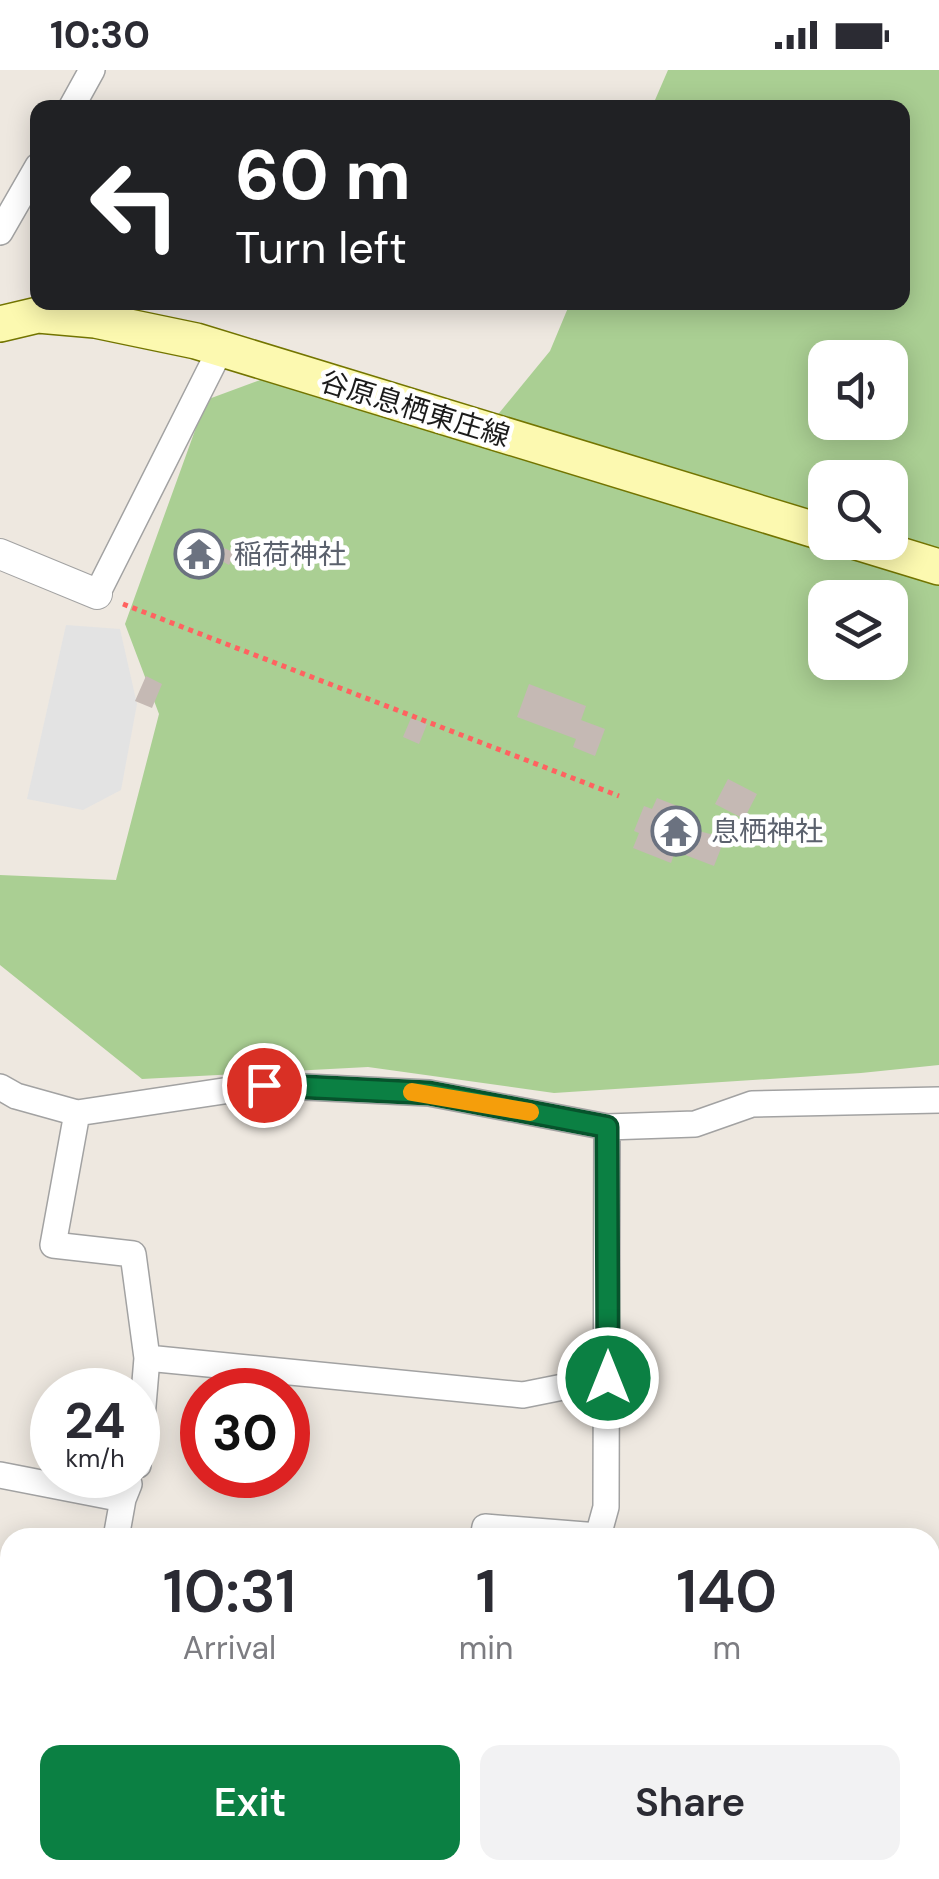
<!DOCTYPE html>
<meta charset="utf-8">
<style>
:root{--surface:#fff;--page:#f2f2f3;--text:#2b2b33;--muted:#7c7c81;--accent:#0b8043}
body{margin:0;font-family:"DM Sans","Noto Sans JP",sans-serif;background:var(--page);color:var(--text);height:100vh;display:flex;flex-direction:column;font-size:38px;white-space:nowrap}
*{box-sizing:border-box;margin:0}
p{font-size:32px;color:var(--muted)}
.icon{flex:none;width:55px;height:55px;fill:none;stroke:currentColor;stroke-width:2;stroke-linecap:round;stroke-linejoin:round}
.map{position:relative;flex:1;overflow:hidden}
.side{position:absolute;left:0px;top:1458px;width:940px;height:352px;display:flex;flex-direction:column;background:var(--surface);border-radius:30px 30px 0 0;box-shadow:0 5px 25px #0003}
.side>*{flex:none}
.top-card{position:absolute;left:30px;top:30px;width:880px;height:210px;border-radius:20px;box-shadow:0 5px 25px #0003;background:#202124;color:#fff;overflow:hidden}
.tools{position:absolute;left:808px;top:270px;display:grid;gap:20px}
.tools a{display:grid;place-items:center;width:100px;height:100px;border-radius:20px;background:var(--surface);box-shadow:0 5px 25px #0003;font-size:50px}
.speed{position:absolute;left:30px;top:1298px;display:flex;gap:20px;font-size:50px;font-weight:700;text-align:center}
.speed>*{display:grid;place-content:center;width:130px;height:130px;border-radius:50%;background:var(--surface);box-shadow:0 5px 25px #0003;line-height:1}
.speed small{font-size:25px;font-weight:400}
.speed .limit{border:15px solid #d22;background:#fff;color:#111}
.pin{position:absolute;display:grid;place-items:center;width:85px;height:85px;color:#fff;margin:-42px;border:5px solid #fff;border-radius:50%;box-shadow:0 2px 10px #0007}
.me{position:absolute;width:110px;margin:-55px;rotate:0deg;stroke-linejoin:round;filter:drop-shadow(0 0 8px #0008)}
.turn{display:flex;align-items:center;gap:35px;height:210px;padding:0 40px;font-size:45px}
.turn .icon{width:130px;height:130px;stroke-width:2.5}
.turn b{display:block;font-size:70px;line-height:85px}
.eta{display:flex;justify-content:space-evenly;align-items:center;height:170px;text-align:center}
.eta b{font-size:60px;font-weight:600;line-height:70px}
.button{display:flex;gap:20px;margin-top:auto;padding:20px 40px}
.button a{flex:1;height:115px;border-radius:20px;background:var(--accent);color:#fff;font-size:40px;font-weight:600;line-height:115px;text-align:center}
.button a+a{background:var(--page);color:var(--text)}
.status{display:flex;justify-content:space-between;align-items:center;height:70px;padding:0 50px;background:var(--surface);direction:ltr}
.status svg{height:28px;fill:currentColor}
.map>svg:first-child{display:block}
</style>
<div class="status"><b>10:30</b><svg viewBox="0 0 49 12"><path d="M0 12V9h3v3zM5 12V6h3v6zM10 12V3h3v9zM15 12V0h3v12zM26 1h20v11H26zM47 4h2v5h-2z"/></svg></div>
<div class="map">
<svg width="939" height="1809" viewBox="0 0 939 1809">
<rect width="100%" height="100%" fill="#eee8e0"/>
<path fill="#aacf93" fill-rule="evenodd" d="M668 0H939V995L861 1003 554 1023 368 997 142 1009 0 895V805L116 810 159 644 125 554 206 330 274 305 477 370 550 281 570 233 902 232V38L652 37ZM825 288H890V352H825ZM825 408H890V472H825ZM825 528H890V592H825Z"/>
<path fill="#a0c8a3" d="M930 1783 939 1784V1809H774L776 1800H930Z"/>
<path fill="#e3e3e3" d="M66 555 120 559 137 634 121 720 83 740 27 729Z"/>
<path fill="#c5b9b4" d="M222 477 235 483 229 495 216 488Z
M146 606 162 614 152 638 135 631Z
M529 614 586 636 581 650 605 659 595 686 573 677 576 669 517 647Z
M411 648 427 654 419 674 403 667Z
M728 709 757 724 744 749 715 734Z
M657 728 690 741 684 757 725 768 714 796 675 781 671 793 633 778 639 763 634 761 644 736 652 739Z"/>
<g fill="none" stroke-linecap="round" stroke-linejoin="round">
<g stroke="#a2a2a2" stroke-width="28">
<path id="minor" d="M71 38 92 0
M0 162 38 96
M97 524 221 278
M0 1017 16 1026 77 1043 264 1015 429 1023 607 1057 695 1054 752 1034 939 1030
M77 1043 53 1175 133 1184 147 1288 138 1395
M147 1288 523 1325 608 1308
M0 1405 123 1429
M116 1468 123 1429 129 1414
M483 1468 485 1457 598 1466 606 1437 607 1057
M0 1723 10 1724
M488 1800V1809
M64 1809 65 1800"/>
</g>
<g stroke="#a2a2a2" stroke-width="32">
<path id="tertiary" d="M0 484 97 524"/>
</g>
<g stroke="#737500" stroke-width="38">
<path id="secondary" d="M0 254 38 245 95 250 196 271 825 463
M857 472 939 497"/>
</g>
<path stroke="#ff6260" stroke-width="5" stroke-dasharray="5 5" stroke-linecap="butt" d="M123 534 619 726"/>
<use href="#minor" stroke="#fff" stroke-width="25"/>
<use href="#tertiary" stroke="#fff" stroke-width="30"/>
<use href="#secondary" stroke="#fcf9b0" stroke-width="35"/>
</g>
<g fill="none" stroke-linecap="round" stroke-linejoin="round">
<g stroke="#07532c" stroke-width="25">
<path id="route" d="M264 1015 429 1023 607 1057 608 1308"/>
</g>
<use href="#route" stroke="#0b8043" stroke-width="18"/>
<path stroke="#f59e0b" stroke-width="18" d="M412 1022 530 1042"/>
</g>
<defs>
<g id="temple-ring" transform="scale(2.5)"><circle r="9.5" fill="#fff" stroke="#6b7280" stroke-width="1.5"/><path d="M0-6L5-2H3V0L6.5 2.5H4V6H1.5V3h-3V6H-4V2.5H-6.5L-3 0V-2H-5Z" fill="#6b7280"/></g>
</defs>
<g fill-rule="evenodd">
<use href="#temple-ring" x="199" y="484"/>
<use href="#temple-ring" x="676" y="761"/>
</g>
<g text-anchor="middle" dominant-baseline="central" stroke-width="9" stroke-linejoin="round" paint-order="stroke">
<g font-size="28" fill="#1b1b1b" stroke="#fff">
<text transform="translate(415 339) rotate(17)">谷原息栖東庄線</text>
</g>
<g font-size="28" fill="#5b616d" stroke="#fff" text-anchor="start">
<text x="234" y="484">稲荷神社</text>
<text x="711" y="761">息栖神社</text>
</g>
</g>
</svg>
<div class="tools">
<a><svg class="icon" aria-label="sound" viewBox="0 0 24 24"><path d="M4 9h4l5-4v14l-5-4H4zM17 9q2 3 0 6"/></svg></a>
<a><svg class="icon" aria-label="search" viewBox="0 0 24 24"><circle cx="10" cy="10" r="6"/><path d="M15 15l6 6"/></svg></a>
<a><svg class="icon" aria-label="layers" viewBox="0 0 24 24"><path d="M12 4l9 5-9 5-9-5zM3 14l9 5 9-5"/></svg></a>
</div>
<div class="speed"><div>24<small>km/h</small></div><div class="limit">30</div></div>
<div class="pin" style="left:264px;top:1015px;background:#d93025"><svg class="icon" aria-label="arrive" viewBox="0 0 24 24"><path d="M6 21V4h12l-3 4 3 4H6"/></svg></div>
<svg class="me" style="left:608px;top:1308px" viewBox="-20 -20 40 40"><circle r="17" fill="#0b8043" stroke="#fff" stroke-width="3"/><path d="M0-11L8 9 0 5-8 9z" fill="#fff"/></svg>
<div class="top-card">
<div class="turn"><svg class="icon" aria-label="left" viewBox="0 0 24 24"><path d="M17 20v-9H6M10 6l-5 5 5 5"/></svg><div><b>60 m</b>Turn left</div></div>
</div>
<section class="side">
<div class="eta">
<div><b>10:31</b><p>Arrival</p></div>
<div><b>1</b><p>min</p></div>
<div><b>140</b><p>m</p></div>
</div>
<div class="button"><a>Exit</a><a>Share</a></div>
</section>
</div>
